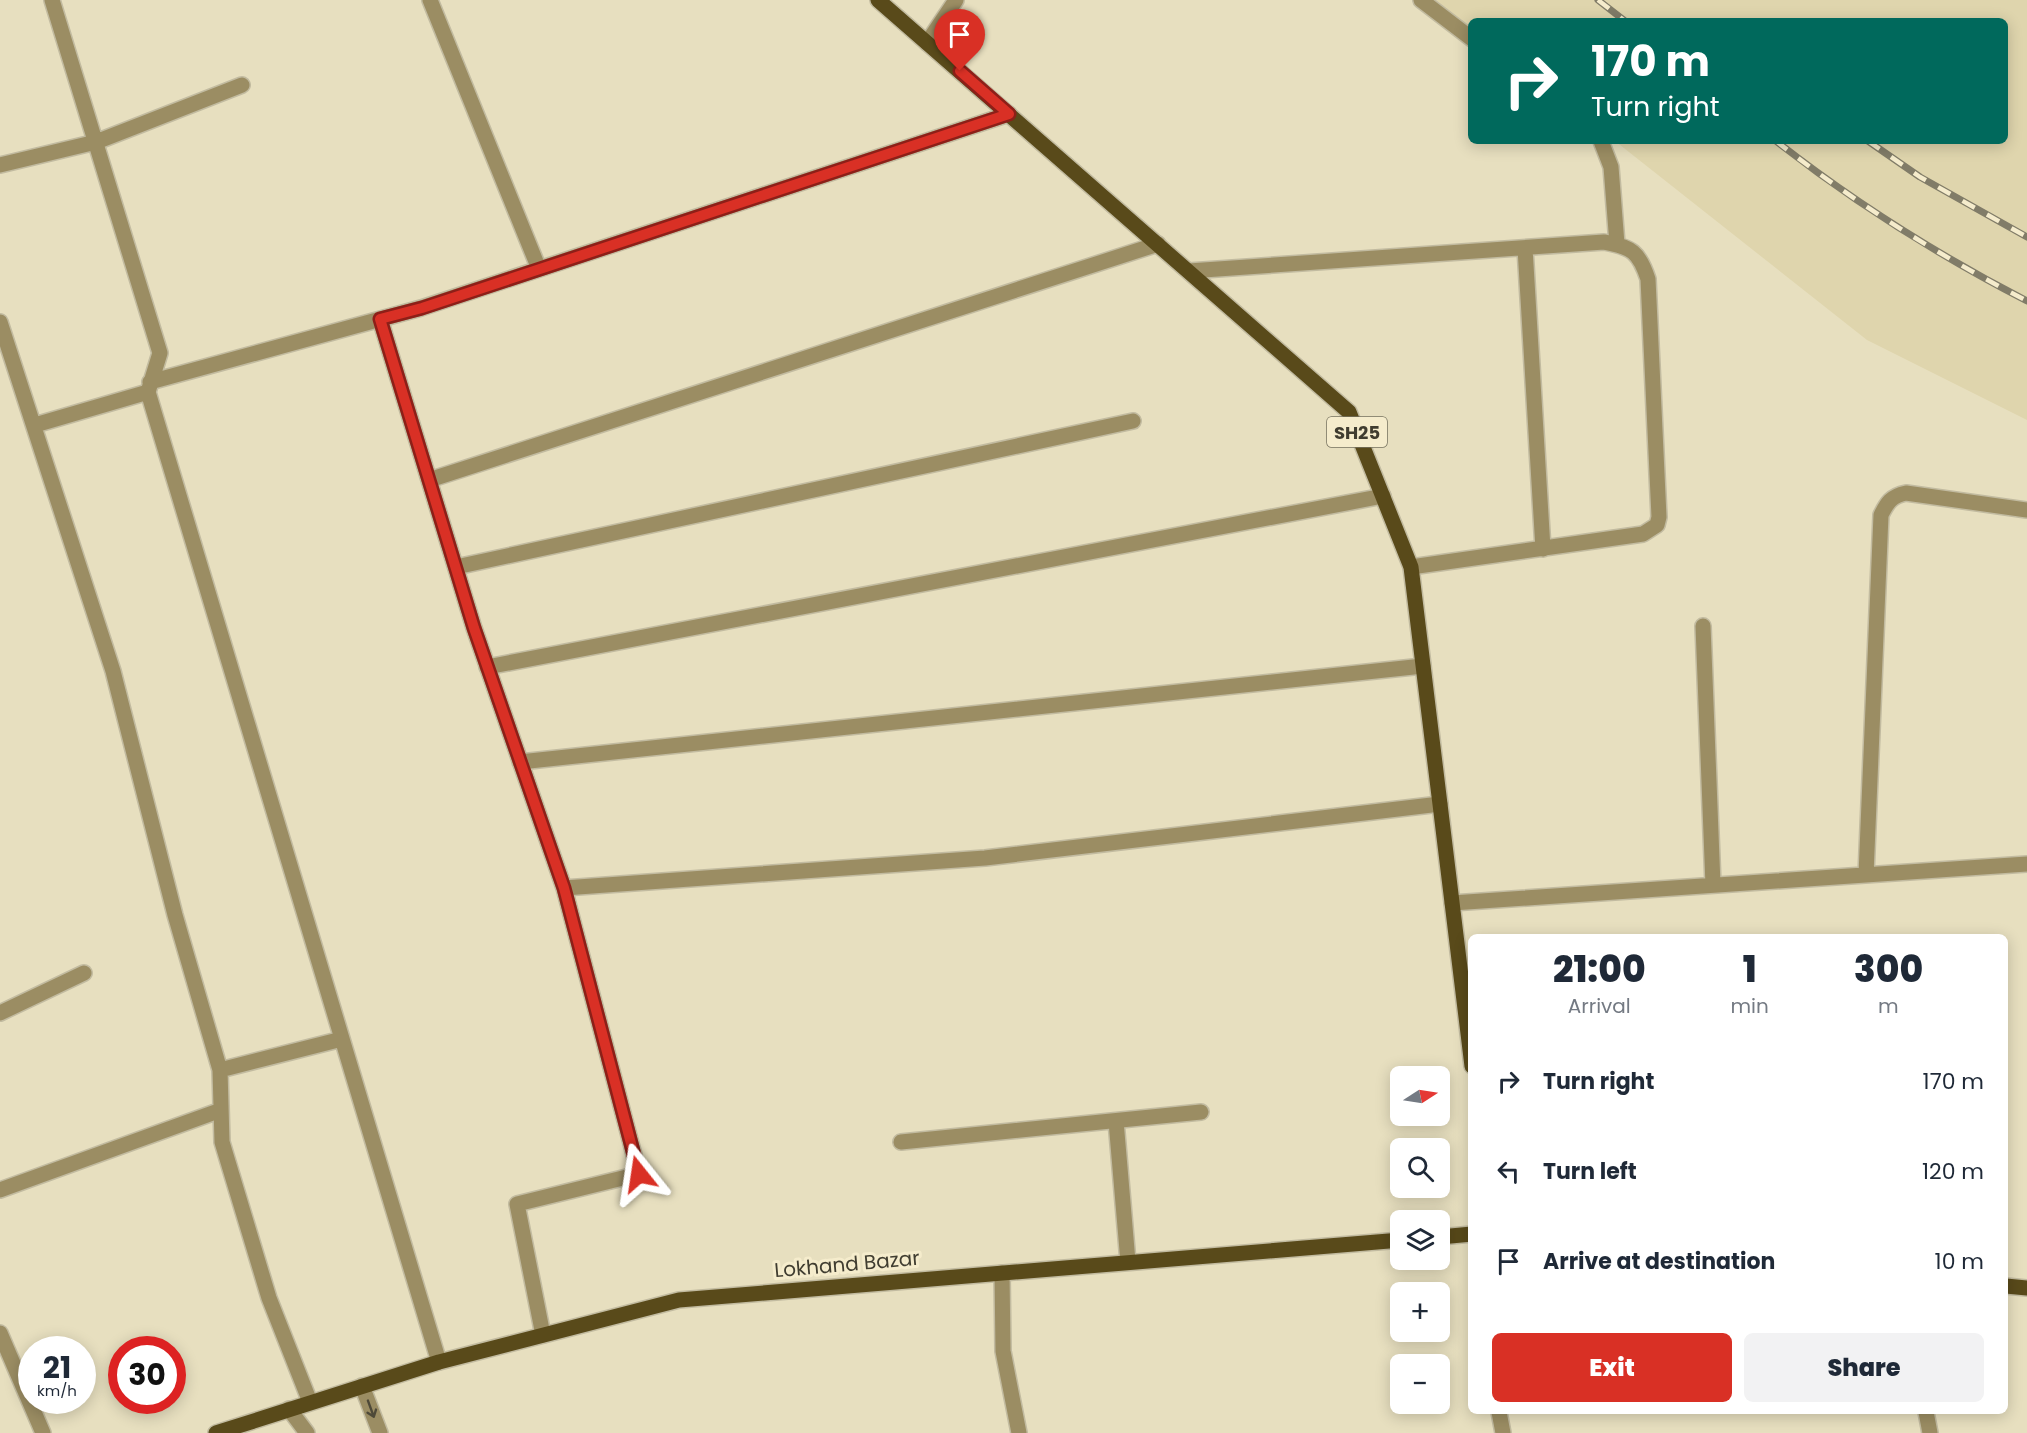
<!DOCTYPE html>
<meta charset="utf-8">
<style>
:root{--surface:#fff;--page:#f2f2f3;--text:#1f2937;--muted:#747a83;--accent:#d93025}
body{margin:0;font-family:Poppins,sans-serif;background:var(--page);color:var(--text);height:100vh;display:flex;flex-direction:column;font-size:22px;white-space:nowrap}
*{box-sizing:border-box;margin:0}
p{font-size:20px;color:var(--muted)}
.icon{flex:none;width:33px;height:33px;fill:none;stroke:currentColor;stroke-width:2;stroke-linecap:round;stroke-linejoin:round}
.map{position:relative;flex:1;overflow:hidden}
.sheet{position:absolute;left:1468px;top:934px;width:540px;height:480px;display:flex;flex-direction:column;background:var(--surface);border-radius:9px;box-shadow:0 3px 15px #0003}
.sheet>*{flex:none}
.hud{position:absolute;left:1468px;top:18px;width:540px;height:126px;border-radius:9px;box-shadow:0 3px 15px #0003;background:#00695c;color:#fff;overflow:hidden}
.needle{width:39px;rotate:78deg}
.controls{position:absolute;left:1390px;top:1066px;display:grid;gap:12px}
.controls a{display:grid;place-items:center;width:60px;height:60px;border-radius:9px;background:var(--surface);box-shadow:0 3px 15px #0003;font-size:30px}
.speed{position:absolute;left:18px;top:1336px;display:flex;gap:12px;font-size:30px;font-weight:700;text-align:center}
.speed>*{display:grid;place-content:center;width:78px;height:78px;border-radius:50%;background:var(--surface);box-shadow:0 3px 15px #0003;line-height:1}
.speed small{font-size:15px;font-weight:400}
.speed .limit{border:9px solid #d22;background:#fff;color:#111}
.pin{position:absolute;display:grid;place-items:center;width:51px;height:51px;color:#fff;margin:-62px -26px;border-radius:50% 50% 50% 0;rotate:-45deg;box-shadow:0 0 6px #0007}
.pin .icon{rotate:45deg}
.me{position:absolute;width:66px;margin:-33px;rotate:345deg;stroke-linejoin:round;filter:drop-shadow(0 0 4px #0008)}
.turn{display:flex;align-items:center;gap:21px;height:126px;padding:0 24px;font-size:27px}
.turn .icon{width:78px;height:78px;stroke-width:2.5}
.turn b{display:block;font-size:42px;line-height:51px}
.eta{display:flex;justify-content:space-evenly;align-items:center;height:102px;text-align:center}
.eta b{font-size:36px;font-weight:800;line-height:42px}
.primary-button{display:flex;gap:12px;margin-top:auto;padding:12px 24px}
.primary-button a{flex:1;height:69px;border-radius:9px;background:var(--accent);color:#fff;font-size:24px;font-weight:800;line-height:69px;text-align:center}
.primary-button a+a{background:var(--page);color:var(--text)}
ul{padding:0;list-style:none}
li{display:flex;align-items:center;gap:18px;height:90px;padding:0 24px}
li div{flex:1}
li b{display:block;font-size:22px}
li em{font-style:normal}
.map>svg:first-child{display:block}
</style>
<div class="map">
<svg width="2027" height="1433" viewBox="0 0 2027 1433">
<rect width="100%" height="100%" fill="#e7dfbf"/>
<path fill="#dfd5ad" d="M1432 0H2027V420L1867 340 1615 141H2006V21H1472L1471 30Z"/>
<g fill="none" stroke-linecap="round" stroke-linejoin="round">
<g stroke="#c2bba0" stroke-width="18">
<path id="minor" d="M52 0 160 353 148 392 439 1362
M430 0 539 269
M1421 0 1472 39
M927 43 956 0
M1601 141 1611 167 1617 244
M0 165 96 142 242 85
M1525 248 1543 549
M1189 271 1604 242C1632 247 1639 252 1648 279L1659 517 1657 525 1643 534 1411 567
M380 319 474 628 564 888 639 1174 517 1204 543 1335
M0 322 113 671 175 915 220 1070 222 1142 269 1298 310 1402
M150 382 421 308 1009 114
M35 425 148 392
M429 480 1158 244
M456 567 1133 421
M1703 626 1713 885
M487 667 1383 496
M520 762 1423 666
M1866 875 1881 515C1887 503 1891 496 1906 493L2027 510
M564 888 985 858 1440 804
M1452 903 2027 864
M0 1013 84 973
M220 1070 342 1039
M1116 1121 1128 1262
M901 1142 1201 1112
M0 1190 221 1110
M1002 1273 1003 1351 1019 1433
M0 1333 43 1433
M362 1386 380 1433
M289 1409 307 1433
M1499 1412 1503 1433
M1926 1412 1930 1433"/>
</g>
<g stroke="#c2bba0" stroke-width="18">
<path id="major" d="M878 0 1349 412 1411 567 1472 1066
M1440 1237 1472 1234
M2006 1286 2027 1288
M216 1433 439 1362 679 1300 1401 1240"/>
</g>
<use href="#minor" stroke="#9b8d63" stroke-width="15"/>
<use href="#major" stroke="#594a1a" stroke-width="15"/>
<g stroke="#817c68" stroke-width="7">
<path id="rail" d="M1598 0 1625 21
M1776 141C1855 203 1938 255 2027 301
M1868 141 1920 177 2027 237"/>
</g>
<use href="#rail" stroke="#f5eccc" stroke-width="4.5" stroke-dasharray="14" stroke-linecap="butt"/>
</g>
<defs><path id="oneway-shaft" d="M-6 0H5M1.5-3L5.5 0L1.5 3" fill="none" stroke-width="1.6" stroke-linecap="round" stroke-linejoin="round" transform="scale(1.5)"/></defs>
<use stroke="#4e4938" href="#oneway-shaft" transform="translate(371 1409) rotate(70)"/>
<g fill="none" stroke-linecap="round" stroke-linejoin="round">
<g stroke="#8d1f18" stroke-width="15">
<path id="route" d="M639 1174 564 888 474 628 380 319 422 308 1009 114 960 71"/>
</g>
<use href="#route" stroke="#d93025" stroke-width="10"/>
</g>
<g text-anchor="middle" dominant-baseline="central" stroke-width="6" stroke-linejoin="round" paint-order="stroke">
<rect fill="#f5eccc" stroke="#76725f" stroke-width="1.5" x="1327" y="417" width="60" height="30" rx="4.5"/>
<g font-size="18" font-weight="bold" fill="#403d30">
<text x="1357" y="432">SH25</text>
</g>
<g font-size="20" fill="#403d30" stroke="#f5eccc">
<text transform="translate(847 1264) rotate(-5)">Lokhand Bazar</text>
</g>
</g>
</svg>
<div class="controls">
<a><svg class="needle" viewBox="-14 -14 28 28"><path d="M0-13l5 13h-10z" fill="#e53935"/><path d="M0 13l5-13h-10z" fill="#747a83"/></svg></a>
<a><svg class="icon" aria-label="search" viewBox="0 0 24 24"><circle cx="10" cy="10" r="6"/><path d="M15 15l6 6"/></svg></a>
<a><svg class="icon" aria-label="layers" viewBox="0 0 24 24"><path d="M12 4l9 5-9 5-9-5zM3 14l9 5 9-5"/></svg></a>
<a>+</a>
<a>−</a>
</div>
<div class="speed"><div>21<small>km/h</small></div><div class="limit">30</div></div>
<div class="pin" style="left:960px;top:71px;background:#d93025"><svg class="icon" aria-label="arrive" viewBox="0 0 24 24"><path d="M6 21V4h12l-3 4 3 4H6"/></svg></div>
<svg class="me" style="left:639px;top:1174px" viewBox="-20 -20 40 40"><path d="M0-17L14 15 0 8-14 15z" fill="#d93025" stroke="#fff" stroke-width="4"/></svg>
<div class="hud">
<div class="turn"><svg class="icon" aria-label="right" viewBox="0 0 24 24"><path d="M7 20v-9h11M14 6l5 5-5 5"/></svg><div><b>170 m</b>Turn right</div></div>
</div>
<section class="sheet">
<div class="eta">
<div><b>21:00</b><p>Arrival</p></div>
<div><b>1</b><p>min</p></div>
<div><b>300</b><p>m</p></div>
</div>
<ul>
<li><svg class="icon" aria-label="right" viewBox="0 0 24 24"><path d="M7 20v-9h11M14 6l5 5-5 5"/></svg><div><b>Turn right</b></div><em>170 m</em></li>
<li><svg class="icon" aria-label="left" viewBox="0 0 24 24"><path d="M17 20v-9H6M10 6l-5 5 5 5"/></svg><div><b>Turn left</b></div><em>120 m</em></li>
<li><svg class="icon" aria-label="arrive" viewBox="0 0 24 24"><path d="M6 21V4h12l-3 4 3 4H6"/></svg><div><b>Arrive at destination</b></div><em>10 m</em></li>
</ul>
<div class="primary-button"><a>Exit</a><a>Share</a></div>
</section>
</div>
